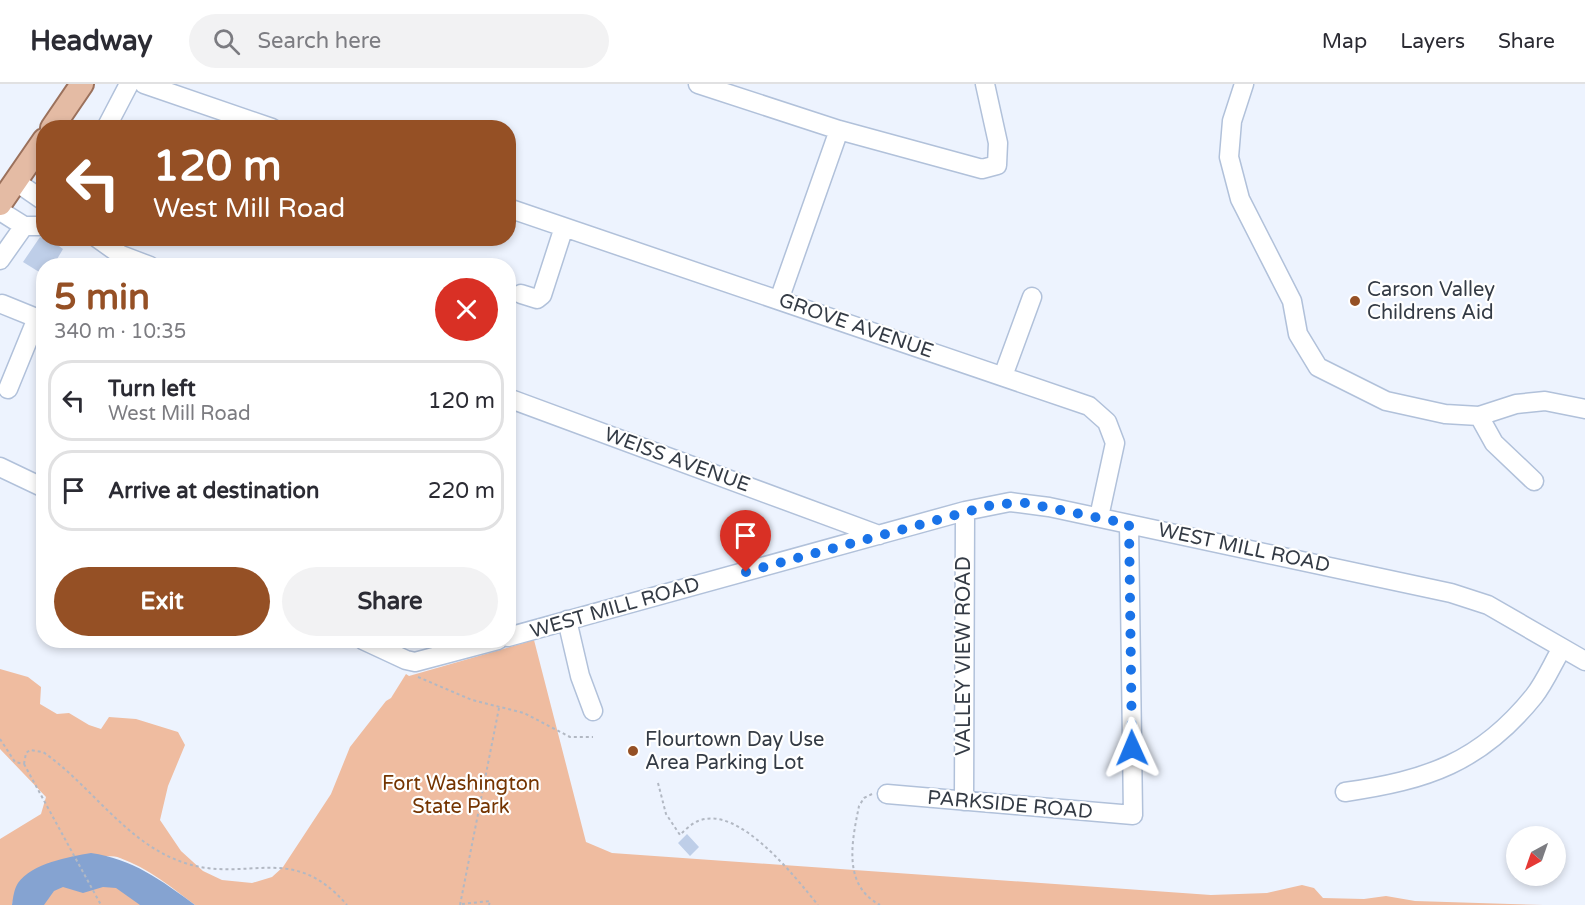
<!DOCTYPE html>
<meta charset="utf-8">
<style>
:root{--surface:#fff;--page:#f2f2f3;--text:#2b2b33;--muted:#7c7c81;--line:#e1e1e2;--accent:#955025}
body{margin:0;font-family:"Varela Round",sans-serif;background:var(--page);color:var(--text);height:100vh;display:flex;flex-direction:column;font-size:22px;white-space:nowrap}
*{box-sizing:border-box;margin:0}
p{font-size:20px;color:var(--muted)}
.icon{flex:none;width:33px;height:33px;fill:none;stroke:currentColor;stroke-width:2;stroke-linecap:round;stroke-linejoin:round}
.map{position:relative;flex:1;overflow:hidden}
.panel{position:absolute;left:36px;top:174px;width:480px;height:390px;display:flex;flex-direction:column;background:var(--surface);border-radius:24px;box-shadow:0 3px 9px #0003}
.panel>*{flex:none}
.guide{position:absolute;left:36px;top:36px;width:480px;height:126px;border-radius:24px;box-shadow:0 3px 9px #0003;background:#955025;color:#fff;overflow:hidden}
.needle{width:39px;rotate:220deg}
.controls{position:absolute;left:1506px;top:742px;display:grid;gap:12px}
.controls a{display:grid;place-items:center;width:60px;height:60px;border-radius:50%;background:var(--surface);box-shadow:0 3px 9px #0003;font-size:30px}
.pin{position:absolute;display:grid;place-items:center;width:51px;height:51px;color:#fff;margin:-62px -26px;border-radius:50% 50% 50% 0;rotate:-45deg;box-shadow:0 0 6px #0007}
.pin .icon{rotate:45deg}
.me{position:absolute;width:66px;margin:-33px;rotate:359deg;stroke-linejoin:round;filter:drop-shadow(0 0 4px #0008)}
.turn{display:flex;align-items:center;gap:21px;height:126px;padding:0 18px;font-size:27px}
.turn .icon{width:78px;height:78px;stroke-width:2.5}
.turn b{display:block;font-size:42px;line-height:51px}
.round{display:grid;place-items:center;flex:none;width:63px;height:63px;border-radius:32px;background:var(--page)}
.summary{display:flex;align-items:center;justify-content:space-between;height:102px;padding:0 18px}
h1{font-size:36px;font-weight:700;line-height:45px;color:var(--accent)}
.action{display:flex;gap:12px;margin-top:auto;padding:12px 18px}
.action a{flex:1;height:69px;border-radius:36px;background:var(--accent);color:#fff;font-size:24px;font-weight:700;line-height:69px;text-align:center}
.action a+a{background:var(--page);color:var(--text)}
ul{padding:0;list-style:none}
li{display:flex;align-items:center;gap:18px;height:81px;margin:0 12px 9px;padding:0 6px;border:3px solid var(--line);border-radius:24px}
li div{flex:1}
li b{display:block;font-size:22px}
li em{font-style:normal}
header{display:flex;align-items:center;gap:36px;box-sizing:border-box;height:84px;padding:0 30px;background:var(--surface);border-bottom:2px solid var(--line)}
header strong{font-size:28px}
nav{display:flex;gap:33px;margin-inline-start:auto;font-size:21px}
.search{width:420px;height:54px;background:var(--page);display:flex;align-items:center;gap:15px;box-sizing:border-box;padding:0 21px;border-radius:33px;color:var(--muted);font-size:22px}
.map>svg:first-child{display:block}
</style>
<header>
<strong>Headway</strong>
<div class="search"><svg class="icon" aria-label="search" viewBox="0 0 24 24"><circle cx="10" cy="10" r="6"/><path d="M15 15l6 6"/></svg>Search here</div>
<nav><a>Map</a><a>Layers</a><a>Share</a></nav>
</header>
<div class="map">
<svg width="1585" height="821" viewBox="0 0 1585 821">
<rect width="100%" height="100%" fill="#edf3fe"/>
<path fill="#efbca0" d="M534 556 586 758 612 769 1211 811 1267 809 1302 801 1314 804 1323 814 1364 815 1386 812 1415 817 1543 821H195C171 803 148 784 120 774 113 771 104 773 97 772 62 772 19 782 12 821H0V755L41 730 46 713 0 665V585L28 593 41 603 40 620 57 630 69 629 89 641 101 645 109 633 136 635 178 648 185 661 168 702 160 736 181 767 203 787 222 796 252 799 272 793 283 783 331 710 350 663 386 617 391 614 406 590 409 592Z
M100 780 162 821H23Z"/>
<path fill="#85a3d1" d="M91 769C133 775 161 796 195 821H140L116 804 103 803 83 809 63 803 54 807 44 821H12C13 814 14 805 18 799 32 779 69 773 91 769Z"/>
<path fill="#becee8" d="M40 153 48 154 63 165 53 182H44V191L23 178Z
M687 750 699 763 690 772 678 759Z"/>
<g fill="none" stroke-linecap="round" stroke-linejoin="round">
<g stroke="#b1c1da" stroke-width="21">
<path id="minor" d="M144 0 272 44
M698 0 839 46 982 85 997 81 998 59 985 0
M1244 0 1232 37 1229 73 1240 115 1292 217 1298 250 1318 283 1386 317 1445 330 1479 332 1516 320 1545 317 1585 325
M106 44 129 0
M15 97 44 117
M508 124 1089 322 1107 338 1115 359 1099 433
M0 127 24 142
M97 154 121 171 150 182
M0 176 24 142H44
M521 210 537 215 542 211 564 143
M779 216 839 46
M2 220 34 233 35 239 8 305
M1003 292 1032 213
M508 314 879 451
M1479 332 1494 359 1534 397
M0 383 44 404
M567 536 580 592 593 627
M508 553 965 427 1010 418 1049 423 1451 509 1488 521 1585 577
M363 556 406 576 415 578 498 556
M1345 708C1427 696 1480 679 1534 612 1545 598 1553 579 1562 564
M887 710 1133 731 1129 440
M964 717 965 427"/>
</g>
<g stroke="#9b715c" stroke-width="26">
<path id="major" d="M52 44 82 0
M0 120 44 56"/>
</g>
<path stroke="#b2b8c3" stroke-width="2" stroke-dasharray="3 3" stroke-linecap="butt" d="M418 593 472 616 524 629 570 653H593
M0 655 15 678 24 680
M24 680 26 669 30 666 43 668C91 701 125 758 182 778 247 801 291 756 347 821
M24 680 101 821
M658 699 666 730 680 751C685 746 691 740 698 737 739 720 795 793 818 821
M872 710 864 714 859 722C852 757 842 801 880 821
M462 820 490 817 489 821
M460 821 499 624"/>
<use href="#minor" stroke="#fff" stroke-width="18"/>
<use href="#major" stroke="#e4bba4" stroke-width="22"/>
</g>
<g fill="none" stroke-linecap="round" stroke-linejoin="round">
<path stroke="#1a73e8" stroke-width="10" stroke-dasharray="0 18" d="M746 488 996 420 1026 419 1129 440 1132 664"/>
</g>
<g fill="#955025" stroke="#fff" stroke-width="2">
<circle cx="1355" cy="217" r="6"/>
<circle cx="633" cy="667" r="6"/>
</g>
<g text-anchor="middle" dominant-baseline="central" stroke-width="4.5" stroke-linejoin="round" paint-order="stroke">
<g font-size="20" fill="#343b45" stroke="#fff" text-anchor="start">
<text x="1367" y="206">Carson Valley<tspan x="1367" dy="23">Childrens Aid</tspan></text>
<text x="645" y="656">Flourtown Day Use<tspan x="645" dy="23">Area Parking Lot</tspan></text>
</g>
<g font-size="20" fill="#343b45" stroke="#fff">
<text transform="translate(856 242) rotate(19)">GROVE AVENUE</text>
<text transform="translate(677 376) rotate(20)">WEISS AVENUE</text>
<text transform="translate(1244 464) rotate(12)">WEST MILL ROAD</text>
<text transform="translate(615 524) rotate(-16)">WEST MILL ROAD</text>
<text transform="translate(964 572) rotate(-90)">VALLEY VIEW ROAD</text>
<text transform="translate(1010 721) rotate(5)">PARKSIDE ROAD</text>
</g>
<g font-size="20" fill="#743401" stroke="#fff">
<text x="461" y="700">Fort Washington<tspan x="461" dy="23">State Park</tspan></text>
</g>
</g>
</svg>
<div class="controls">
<a><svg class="needle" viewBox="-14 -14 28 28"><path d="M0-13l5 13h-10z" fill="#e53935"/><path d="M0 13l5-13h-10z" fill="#7c7c81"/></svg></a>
</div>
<div class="pin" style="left:746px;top:488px;background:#d93025"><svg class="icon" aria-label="arrive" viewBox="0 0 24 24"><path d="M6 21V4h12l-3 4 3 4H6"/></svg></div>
<svg class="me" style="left:1132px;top:664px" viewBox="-20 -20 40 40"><path d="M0-17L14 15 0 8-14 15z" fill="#1a73e8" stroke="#fff" stroke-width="4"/></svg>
<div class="guide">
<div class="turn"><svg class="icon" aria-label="left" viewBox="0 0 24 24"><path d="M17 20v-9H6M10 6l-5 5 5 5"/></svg><div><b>120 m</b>West Mill Road</div></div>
</div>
<section class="panel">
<div class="summary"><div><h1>5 min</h1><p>340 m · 10:35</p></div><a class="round" style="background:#d93025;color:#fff"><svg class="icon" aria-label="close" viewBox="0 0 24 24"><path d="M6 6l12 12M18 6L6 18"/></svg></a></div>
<ul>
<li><svg class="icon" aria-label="left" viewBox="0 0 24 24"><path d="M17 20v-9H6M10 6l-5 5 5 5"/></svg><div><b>Turn left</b><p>West Mill Road</p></div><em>120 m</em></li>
<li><svg class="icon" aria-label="arrive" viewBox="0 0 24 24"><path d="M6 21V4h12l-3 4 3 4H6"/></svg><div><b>Arrive at destination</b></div><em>220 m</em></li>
</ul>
<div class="action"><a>Exit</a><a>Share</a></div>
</section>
</div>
